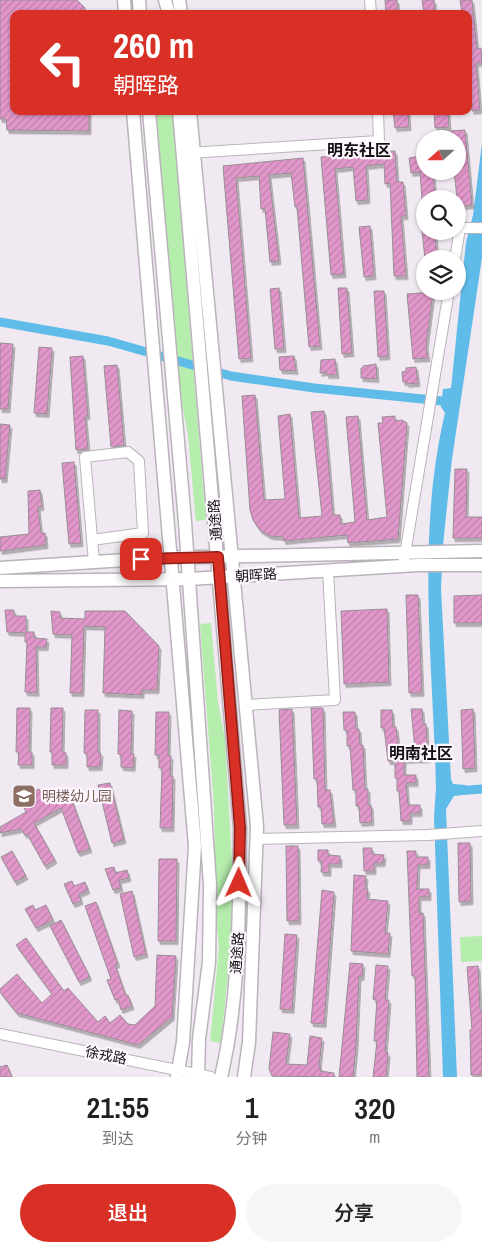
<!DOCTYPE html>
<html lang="zh">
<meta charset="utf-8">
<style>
:root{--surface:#fff;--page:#f6f6f6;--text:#202124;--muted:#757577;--accent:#d93025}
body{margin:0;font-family:"Archivo Narrow","Noto Sans SC",sans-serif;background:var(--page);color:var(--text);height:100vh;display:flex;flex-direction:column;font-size:19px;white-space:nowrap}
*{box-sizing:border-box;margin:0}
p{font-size:16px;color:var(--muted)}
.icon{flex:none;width:28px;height:28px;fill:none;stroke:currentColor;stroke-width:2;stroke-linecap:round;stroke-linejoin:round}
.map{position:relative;height:1077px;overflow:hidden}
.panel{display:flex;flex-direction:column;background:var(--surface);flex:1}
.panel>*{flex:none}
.guide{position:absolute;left:10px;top:10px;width:462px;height:105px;border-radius:10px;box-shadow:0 1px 4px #0004;background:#d93025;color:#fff;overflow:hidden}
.needle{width:32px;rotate:249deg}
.tools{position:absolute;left:416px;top:130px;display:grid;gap:10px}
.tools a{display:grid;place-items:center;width:50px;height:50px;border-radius:50%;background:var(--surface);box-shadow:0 1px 4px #0004;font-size:25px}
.pin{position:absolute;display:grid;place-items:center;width:42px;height:42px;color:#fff;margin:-21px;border-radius:10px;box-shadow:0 2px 8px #0006}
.me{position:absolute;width:55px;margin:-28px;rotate:1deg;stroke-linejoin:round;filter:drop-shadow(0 0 4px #0008)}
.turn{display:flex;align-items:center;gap:18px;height:105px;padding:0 20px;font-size:22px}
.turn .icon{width:65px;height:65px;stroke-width:2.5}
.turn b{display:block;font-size:35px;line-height:42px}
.eta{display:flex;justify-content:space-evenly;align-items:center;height:85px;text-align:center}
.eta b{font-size:30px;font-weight:600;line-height:35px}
.action{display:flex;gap:10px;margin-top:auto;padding:10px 20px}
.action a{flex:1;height:58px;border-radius:30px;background:var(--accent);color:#fff;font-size:20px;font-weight:600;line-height:58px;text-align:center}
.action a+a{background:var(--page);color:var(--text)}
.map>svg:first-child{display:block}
</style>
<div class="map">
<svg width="482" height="1077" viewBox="0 0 482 1077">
<defs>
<pattern id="building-hatch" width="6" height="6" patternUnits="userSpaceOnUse" patternTransform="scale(1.25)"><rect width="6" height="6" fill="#e197ca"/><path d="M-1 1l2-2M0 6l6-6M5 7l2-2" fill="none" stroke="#c081ac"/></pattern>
<filter id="shadow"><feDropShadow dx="2" dy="3.5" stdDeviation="0" flood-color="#0004"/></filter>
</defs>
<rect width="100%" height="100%" fill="#f1e9f2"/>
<path fill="#b5edac" d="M156 111H172L206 520 196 521 188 436 180 392Z
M211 623 218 702 225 739 232 862 231 945 221 1043 210 1041 219 947 216 917 214 807 200 624Z
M482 936V961L461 962 460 937Z"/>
<path fill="#5fbce9" d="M482 143V258L452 459 443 545 441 589 451 779 453 784 466 785V794L454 796 446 809 457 1077H443L434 817 436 788C433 663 416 535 445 413L441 407 443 389 451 388 466 242 473 215Z"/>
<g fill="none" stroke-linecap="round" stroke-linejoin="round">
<path stroke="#5fbce9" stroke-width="9" d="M0 322 108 341 231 376 314 388 452 402
M456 791 482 789"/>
</g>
<path fill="url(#building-hatch)" stroke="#978e94" filter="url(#shadow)" d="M0 0H77L85 8V14H14V111H89V131L7 130 6 119H0Z
M385 0H397L398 14H386Z
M422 0H434L435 14H424Z
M460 0H472L477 49 481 48 482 63H476L480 110 472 111 469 69 471 63 469 14H462Z
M393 111H408L409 127 395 128Z
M434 111H448L449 127 435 128Z
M465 130 472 205 458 207 454 171H458V139H451L450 131Z
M395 151 397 182H403L406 216H401L406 276H394L390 183 385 184 384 164 366 166 368 200 356 201 353 167 335 169 344 274 331 275 321 157Z
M421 156 423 171H433L435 199H422L420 172 411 173 409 158Z
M303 158 320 346 309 347 297 207H295L291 173 269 175 279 261 270 262 265 209H261L259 176 236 178 251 358 239 359 223 166Z
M370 226 374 276 364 277 359 227Z
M422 231H435L437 259H425Z
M279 288 284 349H275L270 289Z
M338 288H347L352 353 342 354Z
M374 291H384L388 356 378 357Z
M433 292 426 346 428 358 413 359 407 294Z
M0 343 13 344 8 409H0Z
M39 347 52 348 47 414 34 413Z
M83 356 88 416H85L88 449 76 450 70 357Z
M294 356 296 371 280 370 279 357Z
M335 359 337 375H327L326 372 320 373 321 360Z
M376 364 377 379 361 378V368H363V366Z
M117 365 124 445 111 447 104 366Z
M416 367 418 383 407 384V382H403L402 372 406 371V368Z
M255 395 264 500 285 499 278 416 290 414 299 518 322 516 311 412 324 411 333 515H340L341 524 355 522 346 417 358 416 367 520 387 517 378 423H383L382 417 395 416V421L402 420 407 423 398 539 348 543 347 535 284 541 283 537 270 536 260 530 253 520 250 510 242 396Z
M0 424 10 425 5 479H0Z
M74 462 81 543 69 544 62 463Z
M455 469H467L466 517H482V538H453Z
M40 490 42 507H38L41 533H45L46 545 0 551V537L29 534 28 491Z
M406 595H418L422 693H409Z
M482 595V623H454V596Z
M387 609 389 682 344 684 341 611Z
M5 610H14V616H26V632H34V638L47 639 46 647H36L37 693 25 692 27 642H25V633L7 632Z
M51 611 60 612V618L85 619V611H125L159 646 157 690H142V695L103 693 105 627 84 626 82 693H70L72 635 53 634Z
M17 708H30L29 752H32V765H18L19 752H16Z
M51 708H63L62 752 66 753V765H52V752H50Z
M311 708H323L325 790H330L334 824H322L321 807H318L317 779H314Z
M292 709 297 825H284L279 710Z
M411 709H422L423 724H426L428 759 404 760V775H416V783H406L408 805H420V813H410V821H401L399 791H397V778H395V762L398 761H388L384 728H381V710H392L393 727H396L400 759 415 749Z
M473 709 475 768 463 769 461 710Z
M85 710H98V753H101L100 767H87V754L84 753Z
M119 710 132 711 131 754H134L133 768 121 767V754H118Z
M156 712H169L168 756H171L170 776H173L172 828H160L162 768H159V755H155Z
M343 712H355L356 729H359L360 745H363L365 789H368V805H371L372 822 360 823 359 806H356V790H353L350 746H347V730H344Z
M110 783 124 840 112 843 98 785Z
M39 789 45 799 68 790 90 849 78 853 61 808 34 823 55 860 45 866 27 834 25 835 21 829 0 833V827L26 812 22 803 25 802 23 798Z
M458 843H470L471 901 459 902Z
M286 846H298L299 921H287Z
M363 848H372V854L384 855 383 863H374V871H364Z
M318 850H328V855L340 856V864H329V873L321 872 322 861H318Z
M12 851 26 876 15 882 1 857Z
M407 851H416V857H428V865H418L417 889H429V897H419V913H423L429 1077H417L415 976H412Z
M159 859H177L176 941H158Z
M114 867 115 873 127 870 129 878 119 880 121 888 113 890 105 869Z
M354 875 366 876 365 889H368L367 899 388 901 385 933H390L388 954 351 951Z
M72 881 74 886 85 882 88 890 79 894 81 901 73 904 64 884Z
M322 890 334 892 324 1024 311 1023Z
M132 891 146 954 134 957 120 894Z
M96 902 118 964 115 965 126 996 128 995 132 1006 121 1010 118 999 115 1000 107 980 111 979 85 906Z
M33 905 35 910 46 905 53 920 36 928 25 909Z
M61 920 90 977 79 982 50 926Z
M285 934 297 935 292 1010 280 1009Z
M26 938 64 991 68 988 98 1022 105 1016 110 1023 120 1015 128 1024 135 1025 155 1006 157 955 176 956 172 1017 138 1045 17 1013 0 992V989L17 974 42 1003 52 994 16 945Z
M350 963 363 964 362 977H359L356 1045 353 1077H339Z
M376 965 388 966 385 1000H389L385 1052 388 1053 386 1077H373L377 1041H374L377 1000 373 999Z
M478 966 480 1010H482V1075H471L470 1030H472L467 967Z
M273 1032 290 1034 286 1064 307 1065 310 1036 322 1038 319 1067H321L320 1071 334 1073V1077L272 1076 269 1069Z
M7 1065 12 1077H0V1067Z"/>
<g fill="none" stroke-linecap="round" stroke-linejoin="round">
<g stroke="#bab3bb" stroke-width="12">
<path id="minor" d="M370 0 371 14
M188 153 379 141 378 111
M455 259 460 228H482
M92 540 143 533 139 461 128 452 85 457 94 562
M404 560 449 291
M245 705 335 700 328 571
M256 839 428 835 482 831
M0 1034 211 1077"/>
</g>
<g stroke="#bab3bb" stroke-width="15">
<path id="major" d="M124 0 125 14
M139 0 140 14
M165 0 169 14
M179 0 181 14
M133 111 195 846 183 1042 177 1077
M149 111 185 522 210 885 209 962 199 1039 198 1077
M179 111 240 828C239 911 240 996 221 1077
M190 111 257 826 249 1042 244 1077
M0 568 157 558 482 551
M0 581 189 579 418 565H482"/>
</g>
<use href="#minor" stroke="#fff" stroke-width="10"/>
<use href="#major" stroke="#fff" stroke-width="12"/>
</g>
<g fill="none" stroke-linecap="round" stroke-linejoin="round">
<g stroke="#8d1f18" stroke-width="12">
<path id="route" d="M141 559 218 557 240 828 239 883"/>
</g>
<use href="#route" stroke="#d93025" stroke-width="9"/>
</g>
<defs>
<g id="school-square" transform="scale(1.25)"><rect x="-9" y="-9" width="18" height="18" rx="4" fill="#8d6e63" stroke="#fef7ff"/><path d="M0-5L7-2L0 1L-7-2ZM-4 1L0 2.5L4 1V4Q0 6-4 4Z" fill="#fff"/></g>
</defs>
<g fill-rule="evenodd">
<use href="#school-square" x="24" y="796"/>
</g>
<g text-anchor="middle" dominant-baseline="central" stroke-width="4.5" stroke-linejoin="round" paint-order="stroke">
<g font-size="14" fill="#110f11" stroke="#fef7ff">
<text transform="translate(215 520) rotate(-94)">通途路</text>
<text transform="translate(256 575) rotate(-4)">朝晖路</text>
<text transform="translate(237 953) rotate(-86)">通途路</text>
<text transform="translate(106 1055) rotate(11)">徐戎路</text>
</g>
<g font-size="14" fill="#785e54" stroke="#fef7ff" text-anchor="start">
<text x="42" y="796">明楼幼儿园</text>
</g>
<g font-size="16" font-weight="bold" fill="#110f11" stroke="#fef7ff">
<text x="359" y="150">明东社区</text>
<text x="421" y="753">明南社区</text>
</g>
</g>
</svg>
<div class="tools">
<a><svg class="needle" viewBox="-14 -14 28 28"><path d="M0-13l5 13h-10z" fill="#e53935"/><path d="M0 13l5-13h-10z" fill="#757577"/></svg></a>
<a><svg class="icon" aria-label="search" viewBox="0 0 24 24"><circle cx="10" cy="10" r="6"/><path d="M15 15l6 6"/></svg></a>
<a><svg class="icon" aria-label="layers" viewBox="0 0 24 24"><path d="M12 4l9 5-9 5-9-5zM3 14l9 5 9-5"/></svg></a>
</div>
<div class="pin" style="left:141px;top:559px;background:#d93025"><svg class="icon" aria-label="arrive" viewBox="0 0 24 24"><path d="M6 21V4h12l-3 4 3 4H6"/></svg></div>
<svg class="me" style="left:239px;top:883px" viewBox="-20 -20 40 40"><path d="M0-17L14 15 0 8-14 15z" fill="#d93025" stroke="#fff" stroke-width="4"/></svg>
<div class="guide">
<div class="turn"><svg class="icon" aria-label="left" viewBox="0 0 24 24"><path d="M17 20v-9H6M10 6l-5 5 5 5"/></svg><div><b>260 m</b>朝晖路</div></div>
</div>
</div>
<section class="panel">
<div class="eta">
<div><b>21:55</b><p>到达</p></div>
<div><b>1</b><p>分钟</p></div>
<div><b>320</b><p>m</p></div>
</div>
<div class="action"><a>退出</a><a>分享</a></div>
</section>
